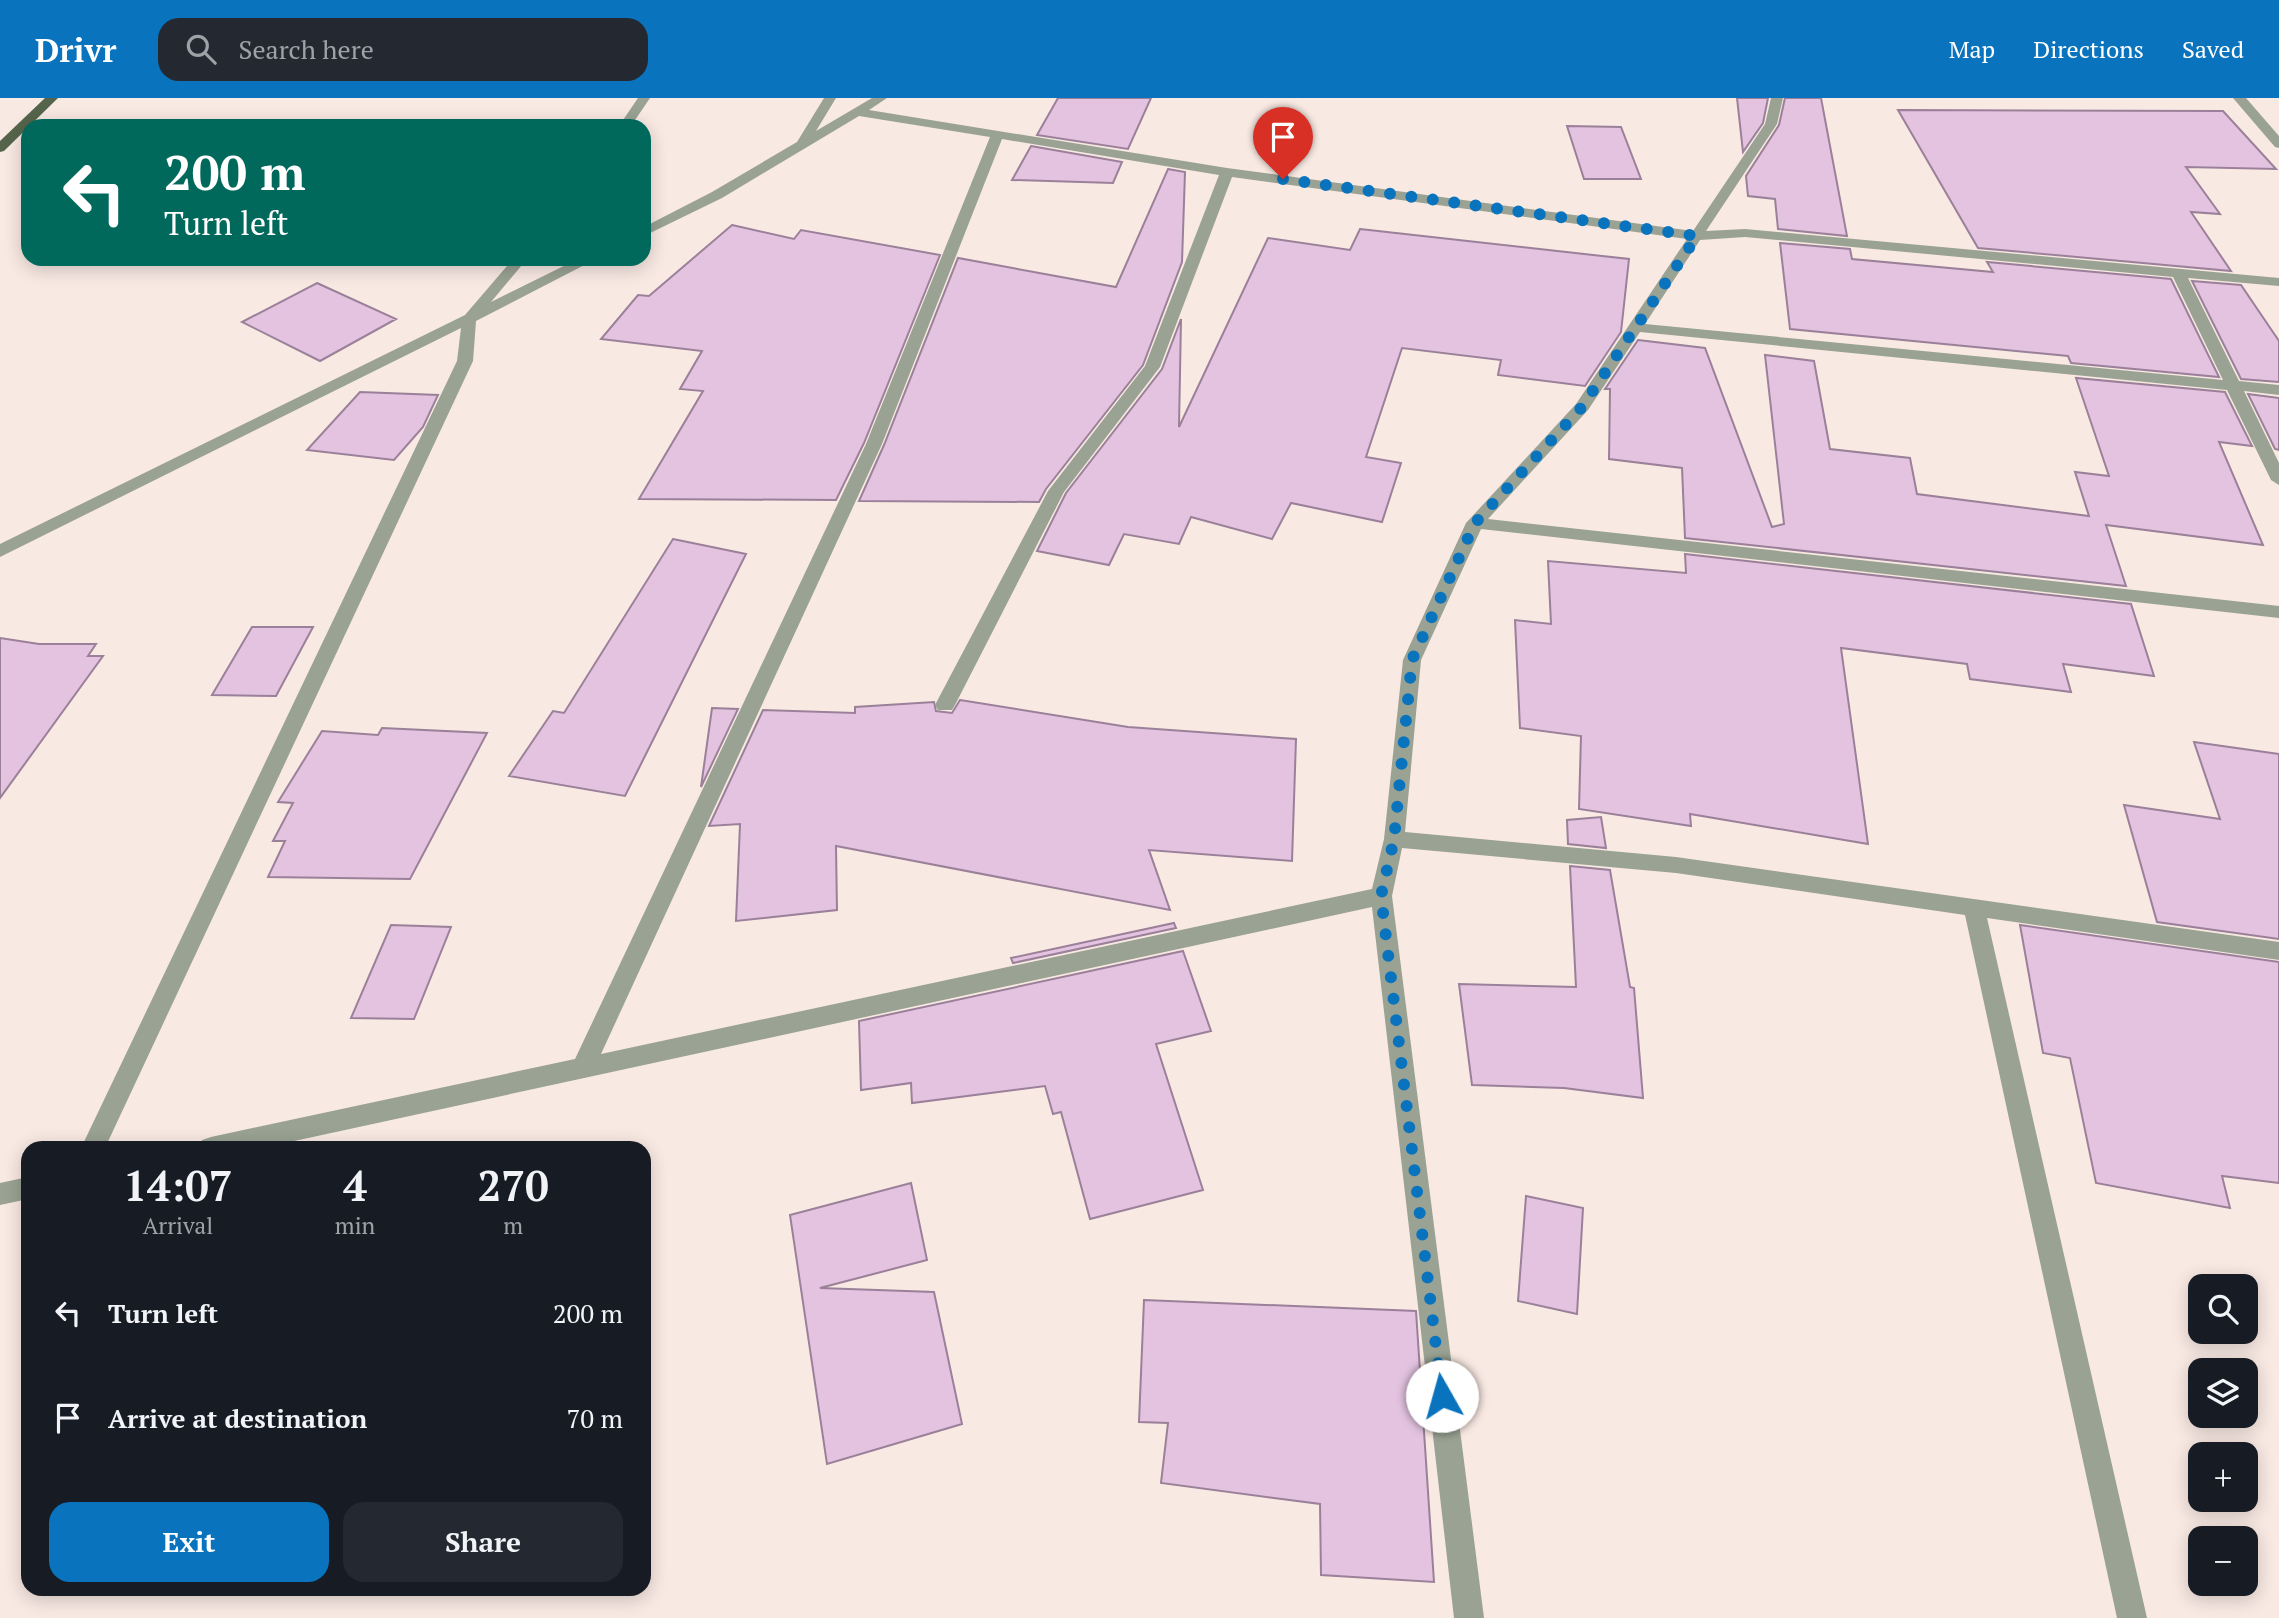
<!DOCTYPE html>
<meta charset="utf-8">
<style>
:root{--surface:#171b24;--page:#242831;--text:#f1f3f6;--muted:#9ea1a6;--accent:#0973be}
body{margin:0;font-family:"PT Serif",serif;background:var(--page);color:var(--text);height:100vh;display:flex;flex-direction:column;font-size:26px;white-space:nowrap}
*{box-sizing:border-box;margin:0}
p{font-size:23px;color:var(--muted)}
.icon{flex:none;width:38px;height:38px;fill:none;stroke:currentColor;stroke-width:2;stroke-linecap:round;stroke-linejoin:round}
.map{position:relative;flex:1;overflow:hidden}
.side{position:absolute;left:21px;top:1043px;width:630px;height:455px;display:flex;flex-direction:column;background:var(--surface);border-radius:21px;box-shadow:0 4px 18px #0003}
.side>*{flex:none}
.hud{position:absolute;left:21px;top:21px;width:630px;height:147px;border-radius:21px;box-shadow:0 4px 18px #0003;background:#00695c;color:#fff;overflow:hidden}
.controls{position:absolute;left:2188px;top:1176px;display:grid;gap:14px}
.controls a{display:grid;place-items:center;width:70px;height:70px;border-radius:14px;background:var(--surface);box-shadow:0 4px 18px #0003;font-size:35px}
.pin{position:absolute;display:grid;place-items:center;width:60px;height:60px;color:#fff;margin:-72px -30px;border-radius:50% 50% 50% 0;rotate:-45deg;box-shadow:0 0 7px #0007}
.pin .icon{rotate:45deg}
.me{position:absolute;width:77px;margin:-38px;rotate:353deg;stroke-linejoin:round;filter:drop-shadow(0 0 5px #0008)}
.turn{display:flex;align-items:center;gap:24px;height:147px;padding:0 28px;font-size:32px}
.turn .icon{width:91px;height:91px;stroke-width:2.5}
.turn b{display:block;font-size:49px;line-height:60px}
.eta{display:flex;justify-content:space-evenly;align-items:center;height:119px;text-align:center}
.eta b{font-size:42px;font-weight:700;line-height:49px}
.primary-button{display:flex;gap:14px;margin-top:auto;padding:14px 28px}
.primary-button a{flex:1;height:80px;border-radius:21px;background:var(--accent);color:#fff;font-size:28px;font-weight:700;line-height:80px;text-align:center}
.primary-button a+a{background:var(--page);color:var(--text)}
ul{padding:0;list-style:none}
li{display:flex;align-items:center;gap:21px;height:105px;padding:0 28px}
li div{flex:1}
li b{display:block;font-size:26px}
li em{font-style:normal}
header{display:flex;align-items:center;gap:42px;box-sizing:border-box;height:98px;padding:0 35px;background:var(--accent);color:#fff}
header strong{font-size:33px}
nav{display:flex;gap:38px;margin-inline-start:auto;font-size:24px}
.search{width:490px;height:63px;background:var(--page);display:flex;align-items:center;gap:18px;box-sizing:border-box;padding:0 24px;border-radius:21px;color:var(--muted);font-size:26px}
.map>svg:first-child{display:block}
</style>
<header>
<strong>Drivr</strong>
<div class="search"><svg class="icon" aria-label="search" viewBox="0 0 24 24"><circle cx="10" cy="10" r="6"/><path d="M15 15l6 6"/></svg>Search here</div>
<nav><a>Map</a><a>Directions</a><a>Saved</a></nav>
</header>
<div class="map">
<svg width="2279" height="1520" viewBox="0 0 2279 1520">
<rect width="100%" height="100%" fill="#f9e9e3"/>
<path fill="#e3c3e0" stroke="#9b8099" stroke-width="2" d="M1058 0H1151L1128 51 1037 37Z
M1737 0H1768L1763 25 1743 54Z
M1785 0H1821L1847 138 1778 131 1775 101 1748 98 1746 78 1779 27Z
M1898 12 2223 13 2276 71 2186 69 2220 116 2191 114 2231 173 1978 150Z
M1567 28 1621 29 1641 81H1584Z
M1031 48 1122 64 1113 85 1012 82Z
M1168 71 1185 74 1182 164 1143 267 1046 391 1039 404 859 403 884 347 958 160 1116 189Z
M732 127 794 141 801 132 940 157 864 345 836 402 639 401 703 293 680 291 702 253 601 241 638 197 649 198Z
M1360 131 1629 161 1621 234 1585 288 1498 277 1501 262 1402 250 1366 359 1401 365 1382 424 1291 405 1272 441 1191 419 1179 446 1124 436 1109 467 1037 453 1066 395 1162 271 1181 221 1179 329 1268 140 1350 152Z
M1780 145 1850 151 1852 161 1993 174 1987 164 2171 181 2219 279 2071 265 2068 258 1790 231Z
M2192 183 2241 187 2279 243V284L2241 281Z
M317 185 396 221 320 263 242 224Z
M1638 242 1705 250 1772 429 1784 426 1765 257 1814 263 1830 351 1910 360 1917 396 2089 418 2075 374 2109 378 2076 280 2225 294 2252 348 2219 344 2263 447 2106 427 2126 488 1685 440 1682 370 1609 361 1610 291H1605Z
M360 294 438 297 423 329 394 362 307 352Z
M2248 296 2279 300V352L2275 351Z
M673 441 746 456 625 698 509 678 553 613 564 615Z
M1685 456 2131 506 2154 578 2063 566 2071 594 1970 581 1967 566 1841 550 1868 746 1690 716 1691 728 1579 711 1581 638 1520 630 1515 522 1551 526 1548 463 1686 475Z
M252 529H313L276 598 212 597Z
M0 540 39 546H96L88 558H103L0 700Z
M960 602 1128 629 1296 641 1292 763 1149 752 1170 812 836 748 837 812 736 823 740 726 709 728 763 612 855 615V609L934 604 936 613 952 615Z
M712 610 738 611 701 689Z
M382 630 487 635 410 781 268 779 285 743H273L293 705 278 704 322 633 378 637Z
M2194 644 2279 656V841L2157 824 2124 707 2220 721Z
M1601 719 1606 750 1568 746 1567 722Z
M1570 768 1610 772 1630 889 1634 890 1643 1000 1564 990 1472 987 1459 886 1576 889Z
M1174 825 1176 830 1013 865 1011 860Z
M391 827 451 829 414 921 351 920Z
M2020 827 2279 864V1085L2222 1078 2230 1110 2096 1085 2070 960 2043 955Z
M1183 853 1211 933 1156 946 1203 1092 1090 1121 1061 1014 1053 1016 1045 988 912 1005 911 985 861 992 859 923Z
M911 1085 927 1162 820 1190 934 1194 962 1326 827 1366 790 1117Z
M1526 1098 1583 1110 1577 1216 1518 1203Z
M1144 1202 1416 1213 1434 1484 1321 1477 1320 1406 1161 1385 1168 1325 1139 1324Z"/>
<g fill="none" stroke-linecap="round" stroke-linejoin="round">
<path fill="#99a293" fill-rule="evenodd" d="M638 0H650L631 28H619Z
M824 0H836L816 33 872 0H887L869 12 1227 70 1693 133 1765 26 1771 0H1783L1777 26 1706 133 1745 131 2279 180V188L2188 180 2239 283 2279 287V297L2244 293 2279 365V387L2271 382 2227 292 1640 234 1588 312 1488 421 2279 508V520L1481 431 1421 562 1405 734 1676 759 2279 844V862L1987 820 2147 1520H2117L1965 817 1676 775 1402 750 1392 798 1484 1520H1454L1372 809 262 1050H199L202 1042 211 1039 575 961 866 346 990 39 859 18 722 100 644 138V129L712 94 797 44ZM1002 41 1219 77 1145 268 1048 393 935 607 938 612H952L955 607 1064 394 1160 269 1232 79 1687 141 1576 306 1466 425 1403 562 1384 741 1372 791 601 956 882 346ZM1745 139 2173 179 2223 282 1645 226 1700 142Z
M2233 0H2246L2279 38V50L2275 49Z
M513 161H527L491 204 578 161H596L476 223 473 263 105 1050H81L457 263 461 230 0 459V446L465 217Z
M28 1079V1101L0 1107V1085Z"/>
<path fill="#55654b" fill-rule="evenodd" d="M45 0H58L4 53 0 54V43Z"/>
</g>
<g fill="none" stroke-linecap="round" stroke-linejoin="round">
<path stroke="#0973be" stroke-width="12" stroke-dasharray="0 21.6" d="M1283 81 1697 138 1582 309 1475 425 1412 562 1394 741 1381 798 1442 1298"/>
</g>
</svg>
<div class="controls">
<a><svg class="icon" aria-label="search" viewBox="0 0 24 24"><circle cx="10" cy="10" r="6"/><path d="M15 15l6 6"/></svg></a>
<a><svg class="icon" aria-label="layers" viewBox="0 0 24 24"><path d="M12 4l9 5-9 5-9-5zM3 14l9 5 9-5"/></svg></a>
<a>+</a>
<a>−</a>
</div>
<div class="pin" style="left:1283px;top:81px;background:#d93025"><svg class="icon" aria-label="arrive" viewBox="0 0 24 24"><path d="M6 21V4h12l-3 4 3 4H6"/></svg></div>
<svg class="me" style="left:1442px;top:1298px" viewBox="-20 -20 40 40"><circle r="19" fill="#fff"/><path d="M0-13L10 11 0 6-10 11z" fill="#0973be"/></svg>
<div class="hud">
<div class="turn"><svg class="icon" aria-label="left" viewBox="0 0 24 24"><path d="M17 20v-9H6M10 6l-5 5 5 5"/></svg><div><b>200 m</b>Turn left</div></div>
</div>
<section class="side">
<div class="eta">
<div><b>14:07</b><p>Arrival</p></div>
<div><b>4</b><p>min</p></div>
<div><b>270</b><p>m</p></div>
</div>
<ul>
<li><svg class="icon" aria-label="left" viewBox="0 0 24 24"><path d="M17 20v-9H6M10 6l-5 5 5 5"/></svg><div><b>Turn left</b></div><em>200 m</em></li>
<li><svg class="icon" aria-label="arrive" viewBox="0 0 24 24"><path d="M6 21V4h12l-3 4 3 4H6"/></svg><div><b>Arrive at destination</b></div><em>70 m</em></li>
</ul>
<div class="primary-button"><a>Exit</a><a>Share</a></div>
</section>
</div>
